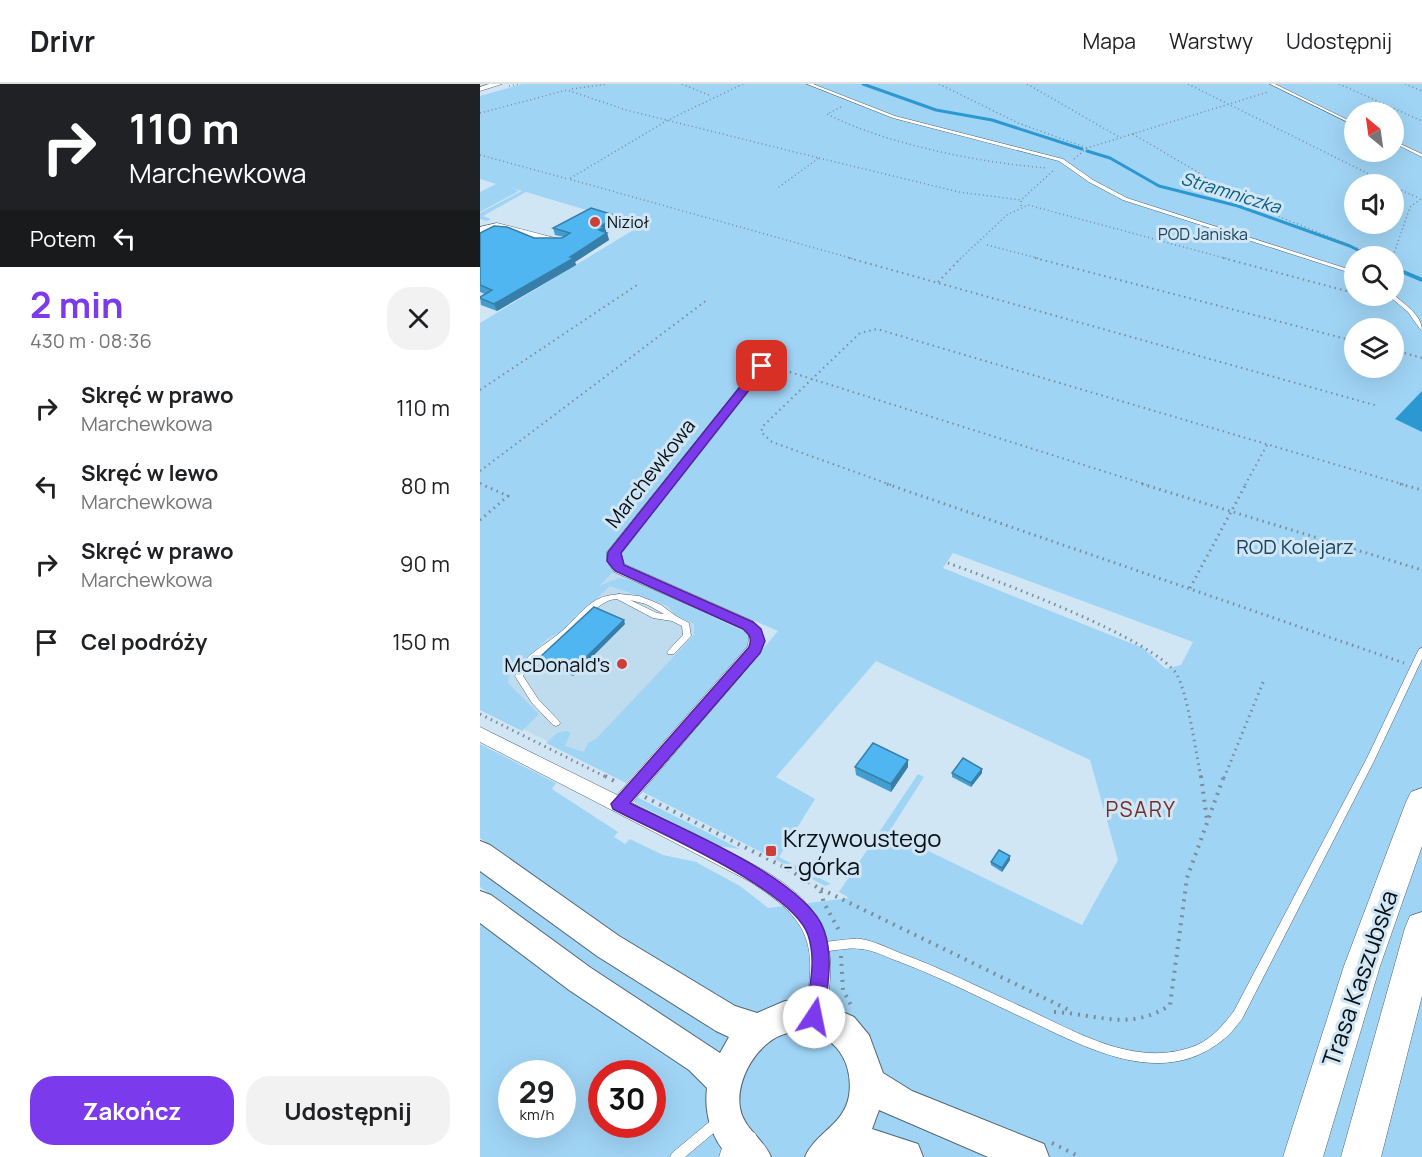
<!DOCTYPE html>
<html lang="pl">
<meta charset="utf-8">
<style>
:root{--surface:#fff;--page:#f2f2f2;--text:#202124;--muted:#757577;--line:#e0e0e0;--accent:#7c3aed}
body{margin:0;font-family:Manrope,sans-serif;background:var(--page);color:var(--text);height:100vh;display:flex;flex-direction:column;font-size:22px;white-space:nowrap}
*{box-sizing:border-box;margin:0}
p{font-size:20px;color:var(--muted)}
.icon{flex:none;width:33px;height:33px;fill:none;stroke:currentColor;stroke-width:2;stroke-linecap:round;stroke-linejoin:round}
.map{position:relative;flex:1;overflow:hidden}
.side{display:flex;flex-direction:column;background:var(--surface);width:480px}
.side>*{flex:none}
.guide{background:#202124;color:#fff;overflow:hidden}
.needle{width:39px;rotate:331deg}
.controls{position:absolute;left:864px;top:18px;display:grid;gap:12px}
.controls a{display:grid;place-items:center;width:60px;height:60px;border-radius:50%;background:var(--surface);box-shadow:0 6px 24px #0002;font-size:30px}
.speed{position:absolute;left:18px;top:976px;display:flex;gap:12px;font-size:30px;font-weight:700;text-align:center}
.speed>*{display:grid;place-content:center;width:78px;height:78px;border-radius:50%;background:var(--surface);box-shadow:0 6px 24px #0002;line-height:1}
.speed small{font-size:15px;font-weight:400}
.speed .limit{border:9px solid #d22;background:#fff;color:#111}
.pin{position:absolute;display:grid;place-items:center;width:51px;height:51px;color:#fff;margin:-26px;border-radius:12px;box-shadow:0 3px 9px #0006}
.me{position:absolute;width:66px;margin:-33px;rotate:11deg;stroke-linejoin:round;filter:drop-shadow(0 0 4px #0008)}
.turn{display:flex;align-items:center;gap:21px;height:126px;padding:0 30px;font-size:27px}
.turn .icon{width:78px;height:78px;stroke-width:2.5}
.turn b{display:block;font-size:42px;line-height:51px}
.then{display:flex;align-items:center;height:57px;padding:0 30px;background:#0003;gap:12px;font-size:22px}
.round{display:grid;place-items:center;flex:none;width:63px;height:63px;border-radius:24px;background:var(--page)}
.head{display:flex;align-items:center;justify-content:space-between;height:102px;padding:0 30px}
h1{font-size:36px;font-weight:700;line-height:45px;color:var(--accent)}
.button{display:flex;gap:12px;margin-top:auto;padding:12px 30px}
.button a{flex:1;height:69px;border-radius:24px;background:var(--accent);color:#fff;font-size:24px;font-weight:700;line-height:69px;text-align:center}
.button a+a{background:var(--page);color:var(--text)}
ul{padding:0;list-style:none}
li{display:flex;align-items:center;gap:18px;height:78px;padding:0 30px}
li div{flex:1}
li b{display:block;font-size:22px}
li em{font-style:normal}
header{display:flex;align-items:center;gap:36px;box-sizing:border-box;height:84px;padding:0 30px;background:var(--surface);border-bottom:2px solid var(--line)}
header strong{font-size:28px}
nav{display:flex;gap:33px;margin-inline-start:auto;font-size:21px}
main{display:flex;flex:1;min-height:0}
.map>svg:first-child{display:block}
</style>
<header>
<strong>Drivr</strong>
<nav><a>Mapa</a><a>Warstwy</a><a>Udostępnij</a></nav>
</header>
<main>
<section class="side">
<div class="guide">
<div class="turn"><svg class="icon" aria-label="right" viewBox="0 0 24 24"><path d="M7 20v-9h11M14 6l5 5-5 5"/></svg><div><b>110 m</b>Marchewkowa</div></div>
<div class="then">Potem<svg class="icon" aria-label="left" viewBox="0 0 24 24"><path d="M17 20v-9H6M10 6l-5 5 5 5"/></svg></div>
</div>
<div class="head"><div><h1>2 min</h1><p>430 m · 08:36</p></div><a class="round"><svg class="icon" aria-label="close" viewBox="0 0 24 24"><path d="M6 6l12 12M18 6L6 18"/></svg></a></div>
<ul>
<li><svg class="icon" aria-label="right" viewBox="0 0 24 24"><path d="M7 20v-9h11M14 6l5 5-5 5"/></svg><div><b>Skręć w prawo</b><p>Marchewkowa</p></div><em>110 m</em></li>
<li><svg class="icon" aria-label="left" viewBox="0 0 24 24"><path d="M17 20v-9H6M10 6l-5 5 5 5"/></svg><div><b>Skręć w lewo</b><p>Marchewkowa</p></div><em>80 m</em></li>
<li><svg class="icon" aria-label="right" viewBox="0 0 24 24"><path d="M7 20v-9h11M14 6l5 5-5 5"/></svg><div><b>Skręć w prawo</b><p>Marchewkowa</p></div><em>90 m</em></li>
<li><svg class="icon" aria-label="arrive" viewBox="0 0 24 24"><path d="M6 21V4h12l-3 4 3 4H6"/></svg><div><b>Cel podróży</b></div><em>150 m</em></li>
</ul>
<div class="button"><a>Zakończ</a><a>Udostępnij</a></div>
</section>
<div class="map">
<svg width="942" height="1073" viewBox="0 0 942 1073">
<rect width="100%" height="100%" fill="#d1e6f4"/>
<path fill="#bfdbee" d="M134 487 268 549 136 692 0 623V610Z"/>
<path fill="#a0d4f5" fill-rule="evenodd" d="M42 0H942V1073H0V837L111 884 0 803V786L89 818 0 754V660L76 699 72 705 138 748 134 753 145 760 150 755 183 771 216 778 260 802 288 824 369 814 359 808 438 690 444 693 409 748 602 841 638 776 610 676 396 577 296 693 335 715 299 773 351 800 345 802 295 775 296 769 286 765 283 769 161 707 298 547 142 479V468L291 279 281 278 133 462 137 484 119 502 139 494 154 497 268 549 272 560 146 699 66 659 77 649 88 647 90 650 85 662 104 668 108 659 116 655 214 551V540L194 530 188 522 130 502 82 547 68 554 29 591 28 599 59 630 42 647 0 626V239L160 142 46 108 3 132 11 135 7 137 0 135V129L42 107 31 104 39 107 0 128V108L16 100 0 95V12ZM874 28H914V68H874ZM874 100H914V140H874ZM874 172H914V212H874ZM874 244H914V284H874ZM473 469 713 558 701 581 686 585 663 564 463 484ZM32 990H82V1041H32ZM122 990H172V1041H122Z
M155 712 260 765 239 762 155 719Z"/>
<path fill="#2c98d2" d="M942 307V348L915 335Z"/>
<g fill="none" stroke-linecap="round" stroke-linejoin="round">
<path stroke="#2c98d2" stroke-width="3" d="M383 0 456 26 512 36 602 65
M607 67 630 74 679 102 758 122 870 162 889 172"/>
<path stroke="#2c98d2" stroke-width="4" d="M914 184 942 196"/>
<g stroke="#526471" stroke-width="1">
<path id="lane" d="M327 0H333L415 32 583 75 613 96 647 114 874 187V190L643 116 609 98 579 77 413 34Z
M790 0H795L874 39V41Z
M914 57 942 70V73L914 59Z
M914 211C924 220 942 231 942 246L940 245 928 228 909 212Z
M139 510 159 512 172 517 181 521 196 532 209 539 211 552 194 570H188L187 568 203 551 202 542 192 537 173 534 137 515 130 516 124 519 112 527 82 556 53 577 48 583 43 592 58 615 79 637 80 639 79 641 76 642 73 641 52 619 35 592C44 570 65 562 82 547 93 537 103 524 116 516 123 512 131 511 139 510ZM150 516 166 520 184 530 177 529Z
M942 564V575L894 677 762 935C756 942 751 950 744 955 684 1005 611 966 552 938 508 918 465 895 420 878 408 874 394 866 381 865 370 863 352 867 340 868L337 866 335 863 337 860 340 858C352 858 370 854 381 855 394 857 408 864 420 869 464 885 506 907 549 926 598 949 654 982 709 964 729 958 742 943 754 927L887 674 938 567 939 565Z
M238 1033 242 1034 243 1038 242 1042 205 1073H190L192 1069 234 1034Z"/>
</g>
<g stroke="#526471" stroke-width="1">
<path id="street" d="M9 0H22L0 7V3Z
M17 139 79 155 80 157 75 160 17 145 0 149V143Z
M282 279 288 282 286 284 141 469 144 480 273 537C283 547 287 556 280 569L152 719C180 733 209 748 237 762 295 791 356 818 350 894 349 909 347 925 341 939L334 942 327 939 324 932C338 861 332 837 269 797L0 658V643L137 711 268 562 269 552 263 545 134 488 127 477V468L278 280Z"/>
</g>
<g stroke="#526471" stroke-width="2">
<path id="primary" d="M0 757 10 761 139 852 255 922 277 929 305 917 333 915 374 933 389 951 403 989 432 1007 564 1060 569 1073H508L399 1026 392 1045 438 1060 443 1073H325C335 1049 364 1041 369 1012 375 973 348 941 308 949 279 955 255 995 260 1024 263 1044 283 1054 291 1073H249C231 1054 224 1029 227 1004L209 986 89 906 0 839V807L11 811 111 884 240 969 249 953 236 947 117 872 0 787Z"/>
</g>
<g stroke="#526471" stroke-width="1">
<path id="highway" d="M942 704V762L900 882 843 1073H803L864 882 926 718 931 708Z
M942 828V912L901 1073H861L925 844 930 832Z
M261 1043 275 1049 281 1063 279 1073H239L247 1049Z"/>
</g>
<path stroke="#7c8b96" stroke-width="1.5" stroke-dasharray="1 3" stroke-linecap="butt" d="M202 0 231 12
M263 0 188 36 89 95 374 175
M459 0 538 39 607 64
M547 0 641 54
M708 0 909 100
M859 0 942 37
M925 0 942 7
M29 2 39 0
M92 5 127 0
M361 23 347 30C405 60 501 79 567 84
M0 29 87 6 146 26 339 74 296 105
M653 50 721 90 753 114 897 172
M0 71 88 95
M339 74 479 108 541 116
M594 75 607 64 788 8
M914 103 939 114
M541 122V116L575 85
M507 161 561 175
M913 172 930 123 942 114
M480 175 527 131 548 121 748 175"/>
<path stroke="#7c8b96" stroke-width="2" stroke-dasharray="1.5 4" stroke-linecap="butt" d="M369 174 898 322
M555 174 874 257
M743 174 874 209
M458 198 481 174
M883 212 904 217
M914 266 942 274
M294 283 667 401
M0 306 160 199
M0 387 227 216
M0 399 4 401
M411 401 292 358 281 348 283 342 380 249 397 245 925 401
M765 401 787 361"/>
<path stroke="#7c8b96" stroke-width="3" stroke-dasharray="1.5 4.5" stroke-linecap="butt" d="M407 400 924 579
M662 400 942 486
M920 400 942 406
M0 436 28 412 1 400
M468 479C512 495 676 555 697 591 708 611 716 669 721 694
M710 504 766 400
M0 630 128 694
M744 694 784 596"/>
<path stroke="#7c8b96" stroke-width="4" stroke-dasharray="2 6" stroke-linecap="butt" d="M125 692 138 699
M721 692 727 736
M165 713 308 785 340 805 344 819 360 848
M341 805 591 927
M361 872 363 906 372 923
M574 928C618 930 649 948 690 921L707 794 744 692
M572 1059 600 1073"/>
<use href="#lane" fill="#fff" fill-rule="evenodd"/>
<use href="#street" fill="#fff" fill-rule="evenodd"/>
<use href="#primary" fill="#fff" fill-rule="evenodd"/>
<use href="#highway" fill="#fff" fill-rule="evenodd"/>
</g>
<path fill="#449dcf" d="M139 139 126 147V148L127 149 129 156 95 178 96 181 17 227 1 221 0 213 5 210 0 208V149L54 154H82L84 153 75 151 73 144Z
M145 540 93 592 62 577 60 573Z
M375 683H428L411 708 376 691Z
M472 689H502L491 703 472 693Z
M530 776 522 788 511 781V778Z"/>
<path fill="#377fa9" d="M137 132 139 139 126 147V149H127L129 156 95 178 96 181 17 227 14 220 90 173 119 146 121 142Z
M144 536 145 540 93 592 91 588Z
M428 676V683L411 708V700Z
M502 685V689L491 703V699Z
M530 772V776L522 788V784Z"/>
<path fill="#4fb6f1" stroke="#377fa9" stroke-width="1.5" d="M111 124 137 132 121 142 125 143 119 146 127 149 90 173 94 174 14 220 0 214V213L12 206 0 201V149L14 142 27 143 54 154H82L90 149 73 144Z
M114 523 144 536 91 588 60 573Z
M393 659 428 676 411 700 375 683Z
M483 674 502 685 491 699 472 689Z
M519 766 530 772 522 784 511 778Z"/>
<path fill="#7c3aed" stroke="#51269a" stroke-width="1.5" d="M279 279 288 282 141 469 144 481 273 538 281 545 285 557 280 569 150 719C199 744 326 795 344 846 354 875 347 903 344 933L341 939 334 942 328 939 325 933C329 906 337 877 328 851 312 805 178 749 133 725L131 720 269 563C272 554 270 551 263 545L135 487 127 477 128 468Z"/>
<g fill="#cc3e37" stroke="#d1e6f4" stroke-width="2">
<circle cx="115" cy="138" r="6"/>
<circle cx="142" cy="580" r="6"/>
<rect x="285" y="761" width="12" height="12" rx="3"/>
</g>
<g text-anchor="middle" dominant-baseline="central" stroke-width="6" stroke-linejoin="round" paint-order="stroke">
<g font-size="16" fill="#091015" stroke="#d1e6f4" text-anchor="start">
<text x="127" y="138">Nizioł</text>
</g>
<g font-size="16" fill="#1a445d" stroke="#d1e6f4">
<text x="723" y="150">POD Janiska</text>
</g>
<g font-size="18" font-style="italic" fill="#095b82" stroke="#d1e6f4">
<text transform="translate(751 108) rotate(17)">Stramniczka</text>
</g>
<g font-size="20" fill="#091015" stroke="#d1e6f4">
<text transform="translate(170 389) rotate(-52)">Marchewkowa</text>
</g>
<g font-size="20" fill="#1a445d" stroke="#d1e6f4">
<text x="815" y="462">ROD Kolejarz</text>
</g>
<g font-size="20" fill="#091015" stroke="#d1e6f4" text-anchor="end">
<text x="130" y="580">McDonald's</text>
</g>
<g font-size="21" letter-spacing="1.5" fill="#742e28" stroke="#d1e6f4">
<text x="661" y="725">PSARY</text>
</g>
<g font-size="24" fill="#091015" stroke="#d1e6f4" text-anchor="start">
<text x="303" y="753">Krzywoustego<tspan x="303" dy="28">- górka</tspan></text>
</g>
<g font-size="24" fill="#091015" stroke="#d1e6f4">
<text transform="translate(879 894) rotate(-71)">Trasa Kaszubska</text>
</g>
</g>
</svg>
<div class="controls">
<a><svg class="needle" viewBox="-14 -14 28 28"><path d="M0-13l5 13h-10z" fill="#e53935"/><path d="M0 13l5-13h-10z" fill="#757577"/></svg></a>
<a><svg class="icon" aria-label="sound" viewBox="0 0 24 24"><path d="M4 9h4l5-4v14l-5-4H4zM17 9q2 3 0 6"/></svg></a>
<a><svg class="icon" aria-label="search" viewBox="0 0 24 24"><circle cx="10" cy="10" r="6"/><path d="M15 15l6 6"/></svg></a>
<a><svg class="icon" aria-label="layers" viewBox="0 0 24 24"><path d="M12 4l9 5-9 5-9-5zM3 14l9 5 9-5"/></svg></a>
</div>
<div class="speed"><div>29<small>km/h</small></div><div class="limit">30</div></div>
<div class="pin" style="left:282px;top:282px;background:#d93025"><svg class="icon" aria-label="arrive" viewBox="0 0 24 24"><path d="M6 21V4h12l-3 4 3 4H6"/></svg></div>
<svg class="me" style="left:334px;top:933px" viewBox="-20 -20 40 40"><circle r="19" fill="#fff"/><path d="M0-13L10 11 0 6-10 11z" fill="#7c3aed"/></svg>
</div>
</main>
